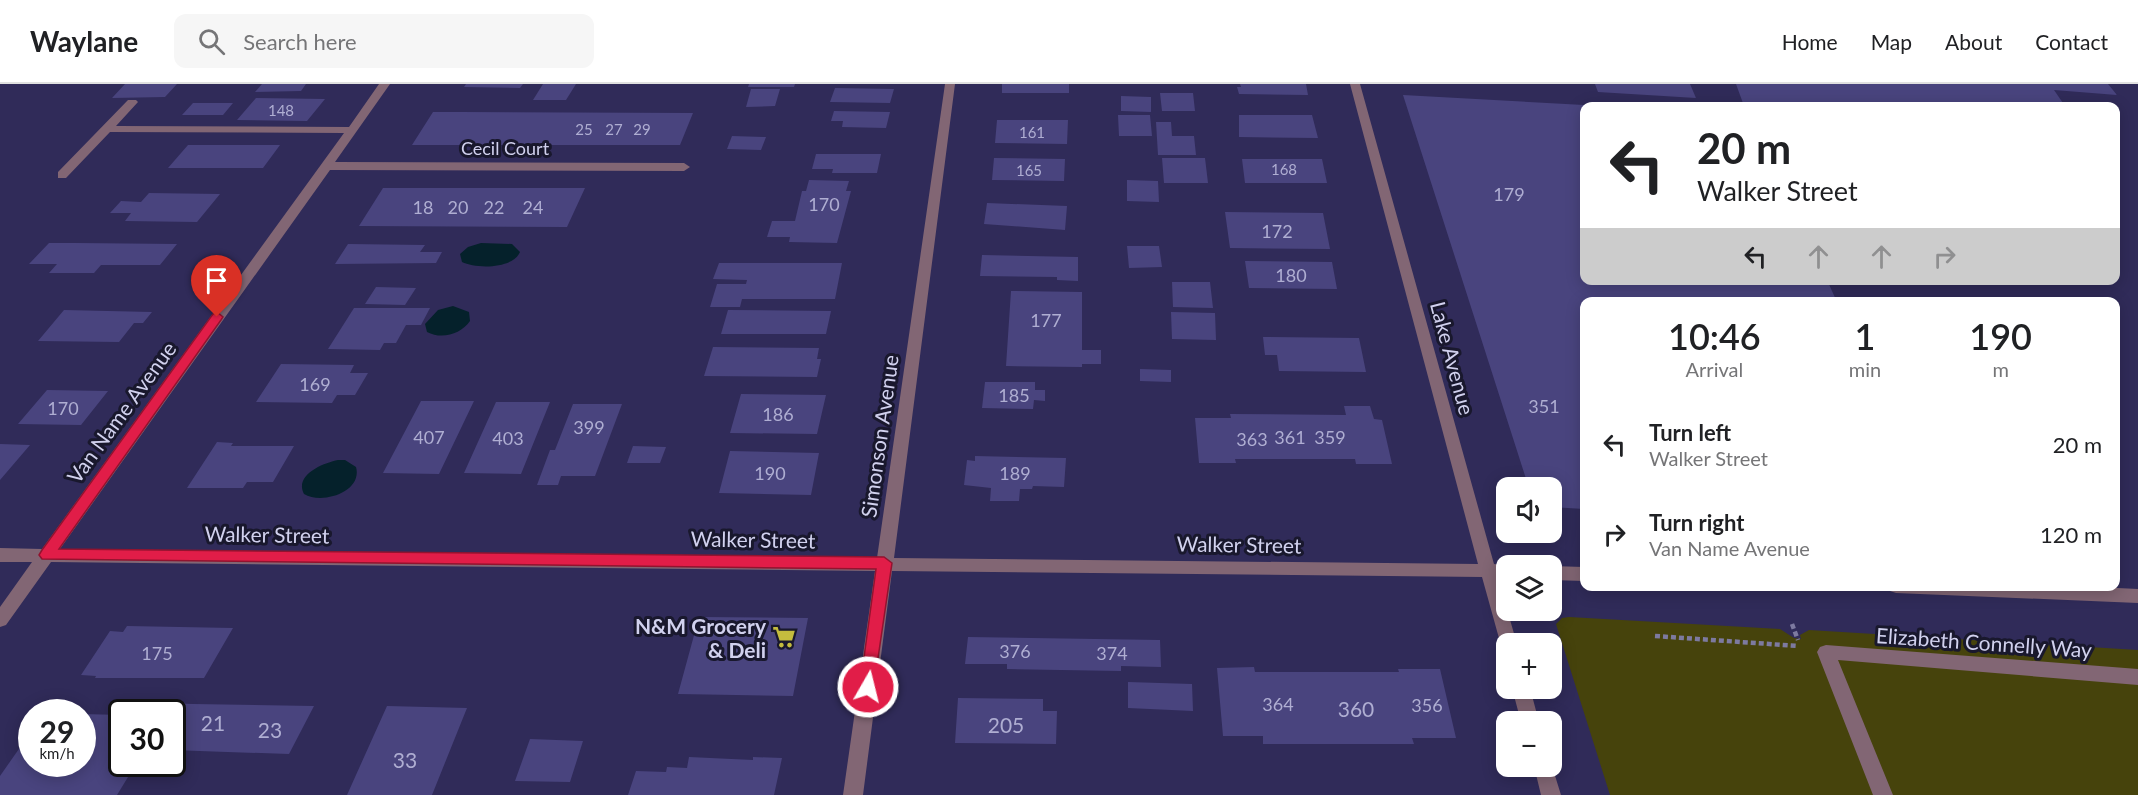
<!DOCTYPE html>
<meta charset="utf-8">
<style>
:root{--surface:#fff;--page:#f6f6f6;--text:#202124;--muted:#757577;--line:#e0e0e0}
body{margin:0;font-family:Lato,sans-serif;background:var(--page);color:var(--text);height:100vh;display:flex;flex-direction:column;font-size:22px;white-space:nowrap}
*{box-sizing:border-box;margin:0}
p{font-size:20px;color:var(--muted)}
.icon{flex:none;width:33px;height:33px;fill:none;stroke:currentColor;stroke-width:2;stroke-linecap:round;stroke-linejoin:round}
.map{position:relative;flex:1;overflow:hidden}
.panel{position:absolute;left:1580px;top:213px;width:540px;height:294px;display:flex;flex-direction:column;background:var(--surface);border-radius:12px;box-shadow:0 3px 15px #0003}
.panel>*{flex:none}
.banner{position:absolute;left:1580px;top:18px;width:540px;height:183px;border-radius:12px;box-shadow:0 3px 15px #0003;background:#fff;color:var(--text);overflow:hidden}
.buttons{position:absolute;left:1496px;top:393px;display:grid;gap:12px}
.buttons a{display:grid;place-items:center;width:66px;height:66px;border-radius:12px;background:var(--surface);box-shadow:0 3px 15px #0003;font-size:30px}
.speed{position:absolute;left:18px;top:615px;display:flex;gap:12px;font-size:30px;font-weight:700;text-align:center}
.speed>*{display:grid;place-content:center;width:78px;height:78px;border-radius:50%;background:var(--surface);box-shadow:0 3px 15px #0003;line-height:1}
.speed small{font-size:15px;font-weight:400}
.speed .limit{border:3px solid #111;border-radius:9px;background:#fff;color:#111}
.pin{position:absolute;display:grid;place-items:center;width:51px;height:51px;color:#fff;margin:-62px -26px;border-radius:50% 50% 50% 0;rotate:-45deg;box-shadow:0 0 6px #0007}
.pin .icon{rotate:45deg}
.me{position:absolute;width:66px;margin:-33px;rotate:8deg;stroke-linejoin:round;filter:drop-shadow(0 0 4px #0008)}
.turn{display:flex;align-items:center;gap:21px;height:126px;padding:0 18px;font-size:27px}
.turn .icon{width:78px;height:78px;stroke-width:2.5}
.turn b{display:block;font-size:42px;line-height:51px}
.lanes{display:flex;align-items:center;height:57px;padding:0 18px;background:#0003;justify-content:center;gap:30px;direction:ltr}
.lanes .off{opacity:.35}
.eta{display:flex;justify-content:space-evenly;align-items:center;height:102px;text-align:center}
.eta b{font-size:36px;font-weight:600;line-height:42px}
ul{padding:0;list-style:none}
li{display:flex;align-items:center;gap:18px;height:90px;padding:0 18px}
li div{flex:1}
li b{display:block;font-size:22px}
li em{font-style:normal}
header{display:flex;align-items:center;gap:36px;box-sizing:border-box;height:84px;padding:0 30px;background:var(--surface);border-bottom:2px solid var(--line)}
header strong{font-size:28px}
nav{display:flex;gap:33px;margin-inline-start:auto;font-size:21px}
.search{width:420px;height:54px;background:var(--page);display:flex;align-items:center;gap:15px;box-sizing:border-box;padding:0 21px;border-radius:12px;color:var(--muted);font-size:22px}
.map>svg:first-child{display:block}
</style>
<header>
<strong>Waylane</strong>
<div class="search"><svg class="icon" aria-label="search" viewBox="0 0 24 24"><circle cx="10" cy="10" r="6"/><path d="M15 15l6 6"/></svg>Search here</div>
<nav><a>Home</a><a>Map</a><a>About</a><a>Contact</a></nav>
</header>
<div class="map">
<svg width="2138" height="711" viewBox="0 0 2138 711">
<rect width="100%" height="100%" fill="#302b59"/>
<path fill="#46430c" d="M1569 533 1780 545 1794 554 1801 555 1800 551 1809 546 2138 566V711H1610L1556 540 1562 534Z"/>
<path fill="#05212b" d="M481 159 512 160 520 168C513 185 476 185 462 178L460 170 468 163Z
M453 222 469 228 470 237C461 250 442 256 427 248L425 240 438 226Z
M338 376H345L356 383C363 408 322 421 304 410 294 391 323 379 338 376Z"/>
<path fill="#49447e" d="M125 0H177L165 13 112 14Z
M262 0H306L301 7 255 8Z
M466 0H523L520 4 464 3Z
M543 0H576L566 16H533Z
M749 0H795L794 3H748Z
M1002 0H1069V9H1002Z
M1240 0H1306L1308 11 1239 10 1237 3H1241Z
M1595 0H1690L1696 14 1598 8Z
M1736 0H2108L2117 11 2054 6 2065 22H1744Z
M835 4 894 5 890 19 830 18Z
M751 5H780L775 22 746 23Z
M1160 9H1193L1195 27H1162Z
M1403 11 1584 21V196H1827L1837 218H1584V425L1551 423V404H1529Z
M1121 12 1151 13V28L1121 27Z
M256 14 325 15 307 37 237 36Z
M193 19H233L223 31H182Z
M834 27 890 28 886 44 842 43 843 37H831Z
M433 28H460L693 29 680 61H412Z
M1118 31H1150L1152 52H1119Z
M1239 31H1312L1318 54 1239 53Z
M997 36H1068L1067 60 995 59Z
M1156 38H1171L1172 52H1194L1196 71H1158Z
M732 52 766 53 761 66 727 65Z
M188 61H280L263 84H168Z
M816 70H881L877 89H832L833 85H812Z
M994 74 1065 75 1064 97 992 96Z
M1162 74H1205L1208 99H1164Z
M1242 75H1322L1327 99H1245Z
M809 96 849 97 846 107H851L837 159 789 158 790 153H767L772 137H795L802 107H806Z
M1127 96 1158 97 1159 118 1127 117Z
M383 104H585L567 143 359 142Z
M149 109 220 110 197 138 125 137 131 129H110L121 117 141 118Z
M987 119 1067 122 1065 146 984 140Z
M1225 128 1323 129 1330 165 1230 164Z
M49 159H76L177 160 160 181H101L94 189H49L57 180H29Z
M348 160 425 161 420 168H442L436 179 335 180Z
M1127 162H1159L1162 183 1129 184Z
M982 171 1078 173V197L1057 196V193L980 192Z
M1245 177 1332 178 1337 205 1249 204Z
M719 179H842L835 215H742L740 223H710L717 200H746L747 196 713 195Z
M1172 198H1210L1213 224 1173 223Z
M376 203 416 204 405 221 365 220Z
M1011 207 1082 208V266H1101V280H1082V283L1006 282Z
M354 224H430L421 241H406L396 259H384L380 266 328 265Z
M64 226 152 228 143 239H134L119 258 38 257Z
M728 226 831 227 826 250H721Z
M1171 228 1215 229 1216 256 1172 255Z
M1263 253 1359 254 1366 288 1279 287 1277 271H1265Z
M713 263 819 264 817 275H821L817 293 704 292Z
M281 280 354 281 350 289H368L355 311H337L332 319 256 318Z
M1140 285 1171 286V298L1140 297Z
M985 298H1035V306H1045V317L1034 316 1033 325 982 324Z
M47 306 108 307 81 341 18 340Z
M741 310 826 311 817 350 730 349Z
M421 317H474L439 390 383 389Z
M496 318H550L521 390 464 389Z
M573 320H622L595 392H561L558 401H537L550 366H555Z
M1344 322H1370L1374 335 1382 336 1392 380H1356L1355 375H1235L1236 379H1199L1195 334H1231L1230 330 1346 331Z
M217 358 233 359 231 362H294L273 398H247L243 404H187Z
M0 360 30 361 0 396Z
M633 362 666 363 660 379H627Z
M730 367 819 369 811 411 719 409Z
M975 372 1066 374 1064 403 1033 402 1032 405H1020L1019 417H990L991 404 964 401 967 376 975 377Z
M699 533 808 534 793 612 678 610Z
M127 542 233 544 204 594H95L96 592 81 591 110 547 123 548Z
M968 553 1160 556 1161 583 1121 582V587L1007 585V580H965Z
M1254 583 1255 588H1399L1398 585H1440L1456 654H1412L1414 660H1263V652H1223L1217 584Z
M1128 598 1192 600 1193 627 1128 624Z
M958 614 1043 615V627H1057L1056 660 955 659Z
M140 618 193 620 314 622 289 670 227 668 172 666V628H134Z
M387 622 467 624 432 711H347Z
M82 630 122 631V680H136L117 711H0V692L21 662H32V680H82Z
M530 655 583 657 570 698 515 697Z
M689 673 753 676V673L782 674 774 711H628L636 687 666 688 667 683 687 684Z"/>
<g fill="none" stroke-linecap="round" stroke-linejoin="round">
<path stroke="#7d7aa0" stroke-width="4.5" stroke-dasharray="5 3" stroke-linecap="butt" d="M1792 540 1798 556
M1655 552 1798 562"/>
<path fill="#826674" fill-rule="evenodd" d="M379 0H390L335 78 684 79 690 83 684 87 330 86 60 465 877 474 945 0H955L894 474 1478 480 1350 0H1360L1494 480 1510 482H1506V494H1498L1517 560H1506V567L1502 565 1482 493 892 487 863 711H843L875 487 51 478 6 541 0 543V523L32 478H0V464L42 465 344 49 110 48 66 94H58V88L128 16H136L138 18 116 42 349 43Z
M1551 482 1584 483V497L1551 496Z
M1888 502H2076L2138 505V519L1896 509 1890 507Z
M1826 561 2138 585V601L1838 576 1893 711H1873L1817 568 1820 563Z
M1512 604H1530L1539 638H1521Z
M1551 679 1552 682 1561 711H1541L1534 682H1551Z"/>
</g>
<path fill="#e11d48" stroke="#92132f" stroke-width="1.5" d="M217 228 223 233 221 236 59 465 884 473 892 479 873 608H862L860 603 876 485 42 475 39 471 42 466 213 230Z"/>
<defs>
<g id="supermarket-bare" transform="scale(1.8)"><path d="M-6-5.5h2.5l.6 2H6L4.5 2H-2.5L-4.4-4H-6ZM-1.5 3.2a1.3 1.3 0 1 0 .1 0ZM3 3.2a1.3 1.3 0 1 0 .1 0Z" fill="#c4bc3e" stroke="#19182d" stroke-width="2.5" paint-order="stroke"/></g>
</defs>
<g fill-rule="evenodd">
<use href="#supermarket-bare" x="784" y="553"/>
</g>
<g text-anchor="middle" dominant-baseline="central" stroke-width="6" stroke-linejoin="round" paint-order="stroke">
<g font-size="15" fill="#afaed2">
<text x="281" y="26">148</text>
<text x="584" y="45">25</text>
<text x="614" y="45">27</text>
<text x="642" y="45">29</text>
<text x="1032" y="48">161</text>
<text x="1284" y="85">168</text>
<text x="1029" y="86">165</text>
</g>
<g font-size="18" fill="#d1d1ee" stroke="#19182d">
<text x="505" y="64">Cecil Court</text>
</g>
<g font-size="18" fill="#afaed2">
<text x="1509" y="110">179</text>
<text x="824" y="120">170</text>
<text x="423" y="123">18</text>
<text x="458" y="123">20</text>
<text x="494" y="123">22</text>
<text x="533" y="123">24</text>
<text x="1277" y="147">172</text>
<text x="1291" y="191">180</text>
<text x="1046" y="236">177</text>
<text x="315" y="300">169</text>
<text x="1014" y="311">185</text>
<text x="1544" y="322">351</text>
<text x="63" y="324">170</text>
<text x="778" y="330">186</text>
<text x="589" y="343">399</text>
<text x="429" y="353">407</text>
<text x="1290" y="353">361</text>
<text x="1330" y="353">359</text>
<text x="508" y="354">403</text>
<text x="1252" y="355">363</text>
<text x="770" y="389">190</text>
<text x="1015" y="389">189</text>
<text x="1015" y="567">376</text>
<text x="157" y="569">175</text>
<text x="1112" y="569">374</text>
<text x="1278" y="620">364</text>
<text x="1427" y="621">356</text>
</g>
<g font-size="21" fill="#d1d1ee" stroke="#19182d">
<text transform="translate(1453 274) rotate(75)">Lake Avenue</text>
<text transform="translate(121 328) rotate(-54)">Van Name Avenue</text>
<text transform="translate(879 352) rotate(-82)">Simonson Avenue</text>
<text transform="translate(267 450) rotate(1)">Walker Street</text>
<text transform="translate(753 455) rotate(1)">Walker Street</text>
<text transform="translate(1239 460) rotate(1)">Walker Street</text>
<text transform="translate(1984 558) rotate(4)">Elizabeth Connelly Way</text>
</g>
<g font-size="21" font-weight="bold" fill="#d1d1ee" stroke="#19182d" text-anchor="end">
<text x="766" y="541">N&amp;M Grocery<tspan x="766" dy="24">&amp; Deli</tspan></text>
</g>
<g font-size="21" fill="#afaed2">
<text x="1356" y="624">360</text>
<text x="213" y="638">21</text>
<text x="1006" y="640">205</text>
<text x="270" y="645">23</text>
<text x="405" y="675">33</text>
</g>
</g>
</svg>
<div class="buttons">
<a><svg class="icon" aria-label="sound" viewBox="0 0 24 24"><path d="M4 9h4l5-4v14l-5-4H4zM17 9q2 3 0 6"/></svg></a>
<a><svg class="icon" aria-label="layers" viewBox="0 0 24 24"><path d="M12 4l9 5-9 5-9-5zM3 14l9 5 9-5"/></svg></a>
<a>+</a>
<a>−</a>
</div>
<div class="speed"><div>29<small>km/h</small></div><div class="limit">30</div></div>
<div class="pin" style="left:217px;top:233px;background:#d93025"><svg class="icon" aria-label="arrive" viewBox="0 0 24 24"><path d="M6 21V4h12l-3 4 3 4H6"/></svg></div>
<svg class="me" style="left:868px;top:603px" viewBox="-20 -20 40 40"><circle r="17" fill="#e11d48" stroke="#fff" stroke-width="3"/><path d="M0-11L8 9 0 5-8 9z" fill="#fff"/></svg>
<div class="banner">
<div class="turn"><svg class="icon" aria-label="left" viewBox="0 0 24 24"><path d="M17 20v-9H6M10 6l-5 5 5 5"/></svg><div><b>20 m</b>Walker Street</div></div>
<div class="lanes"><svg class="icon" aria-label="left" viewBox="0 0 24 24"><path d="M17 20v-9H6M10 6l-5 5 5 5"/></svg><svg class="icon off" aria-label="ahead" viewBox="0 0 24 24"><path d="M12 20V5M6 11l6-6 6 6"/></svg><svg class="icon off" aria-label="ahead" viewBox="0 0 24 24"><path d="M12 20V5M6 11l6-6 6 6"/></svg><svg class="icon off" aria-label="right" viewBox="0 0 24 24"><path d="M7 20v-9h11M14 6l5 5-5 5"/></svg></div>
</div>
<section class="panel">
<div class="eta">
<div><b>10:46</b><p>Arrival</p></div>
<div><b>1</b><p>min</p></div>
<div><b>190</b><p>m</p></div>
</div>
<ul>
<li><svg class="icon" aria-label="left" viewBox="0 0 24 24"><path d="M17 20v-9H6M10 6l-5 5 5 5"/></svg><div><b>Turn left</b><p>Walker Street</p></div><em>20 m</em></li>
<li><svg class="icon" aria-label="right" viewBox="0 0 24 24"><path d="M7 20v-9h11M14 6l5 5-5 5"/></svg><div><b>Turn right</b><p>Van Name Avenue</p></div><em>120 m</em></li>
</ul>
</section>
</div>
